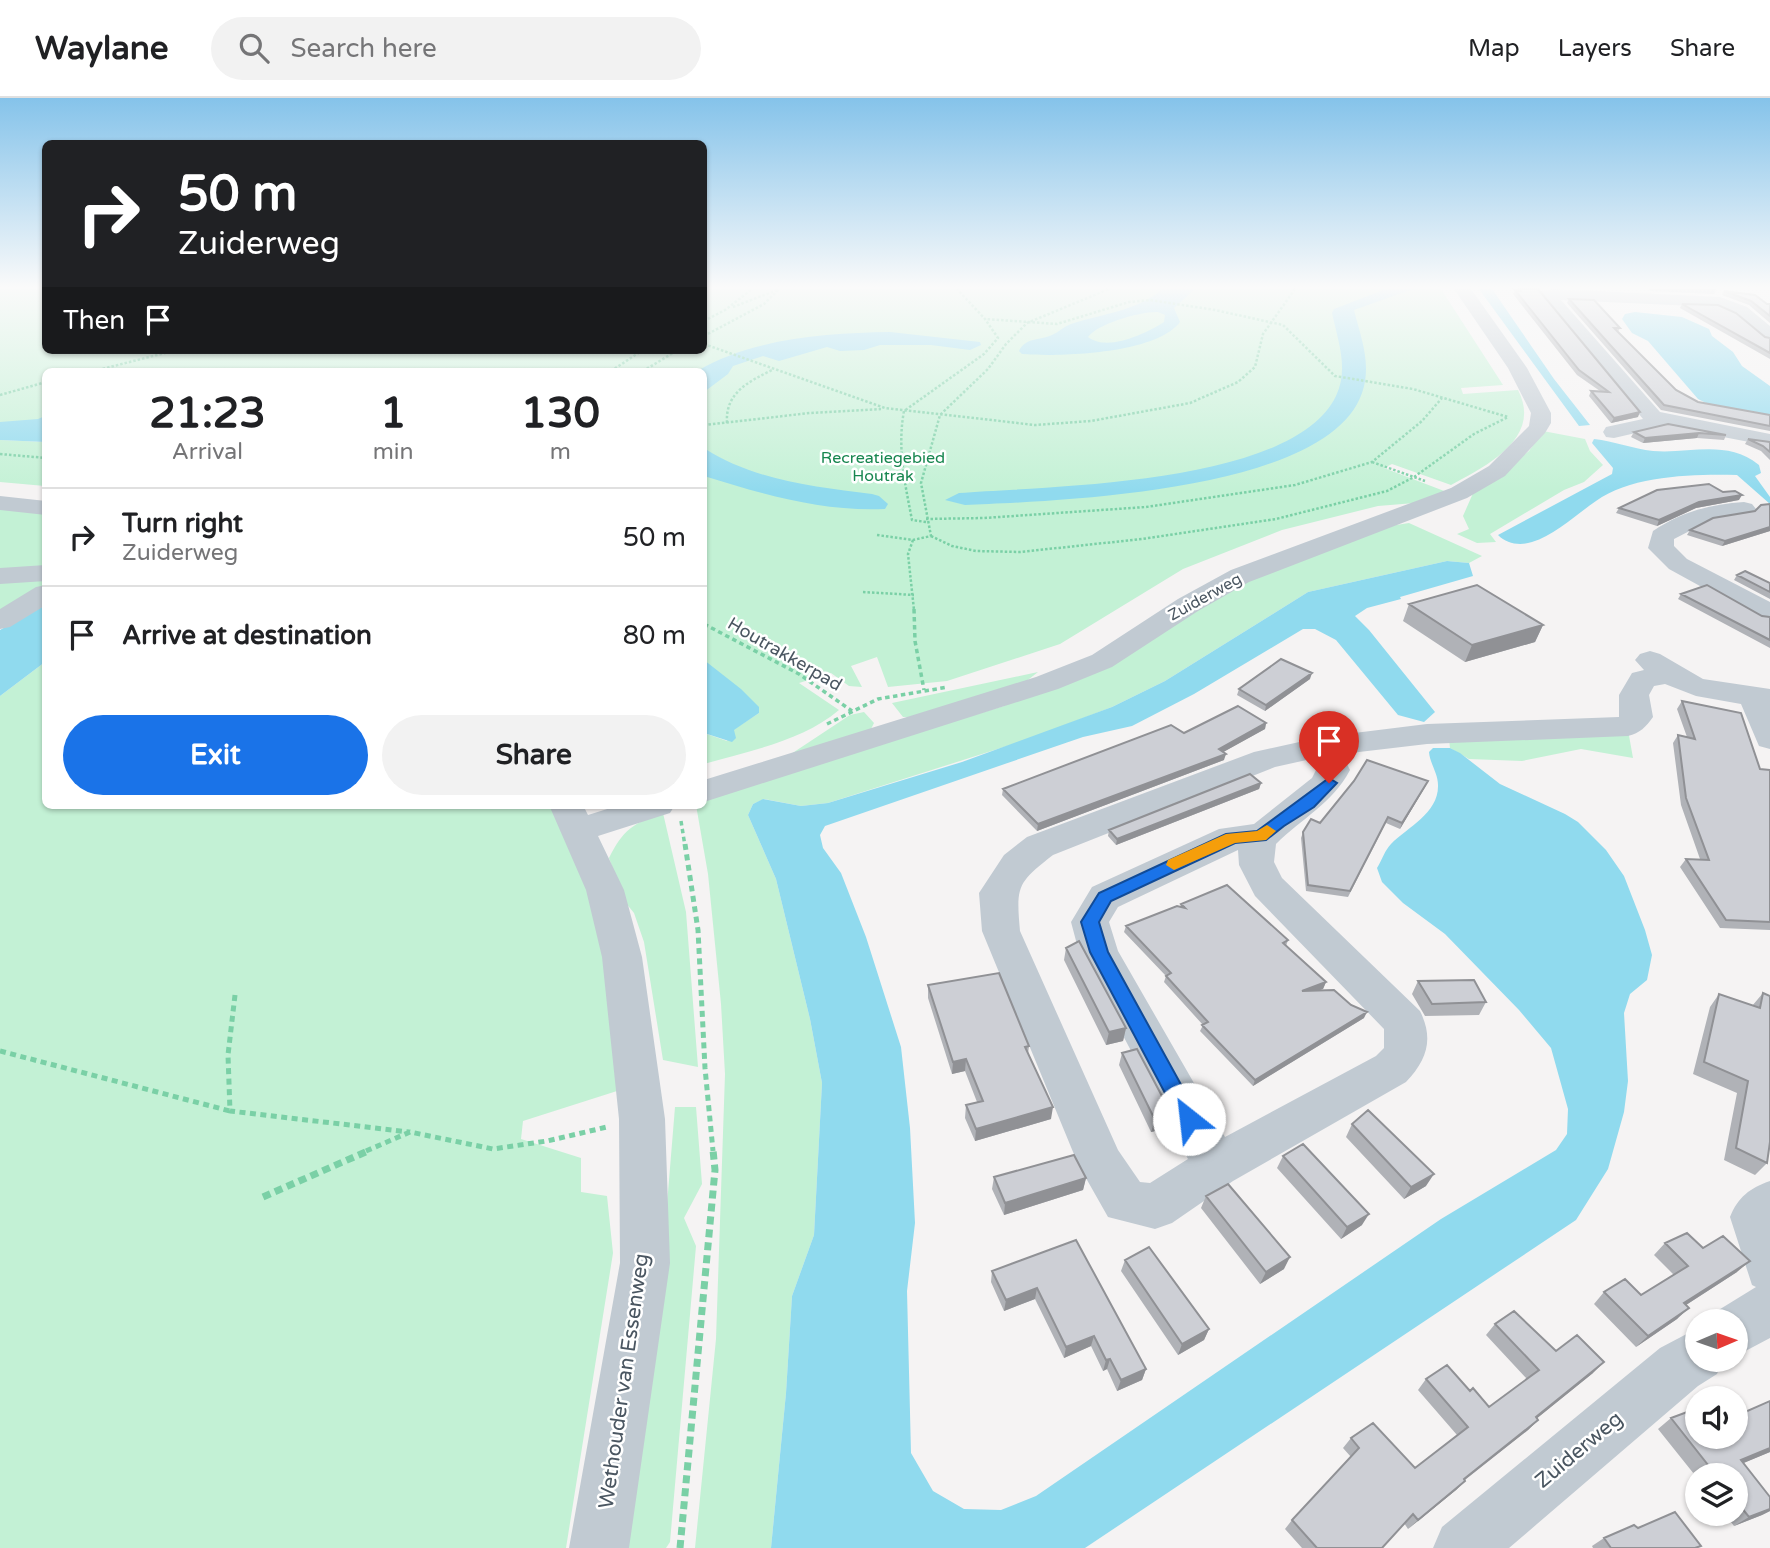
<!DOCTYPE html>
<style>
:root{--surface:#fff;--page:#f2f2f2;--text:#202124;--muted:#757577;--line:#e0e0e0;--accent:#1a73e8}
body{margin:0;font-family:"Varela Round",sans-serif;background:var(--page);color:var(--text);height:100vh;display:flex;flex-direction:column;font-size:26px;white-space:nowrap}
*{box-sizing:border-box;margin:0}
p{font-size:23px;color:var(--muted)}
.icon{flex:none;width:38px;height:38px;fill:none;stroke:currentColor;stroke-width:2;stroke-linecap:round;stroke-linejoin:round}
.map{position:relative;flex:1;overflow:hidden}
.details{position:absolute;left:42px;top:270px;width:665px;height:441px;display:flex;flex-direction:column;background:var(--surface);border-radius:10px;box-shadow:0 2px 5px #0004}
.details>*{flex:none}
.guide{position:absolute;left:42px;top:42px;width:665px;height:214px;border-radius:10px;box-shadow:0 2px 5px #0004;background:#202124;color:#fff;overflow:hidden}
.needle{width:46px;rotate:88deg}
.tools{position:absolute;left:1685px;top:1211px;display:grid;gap:14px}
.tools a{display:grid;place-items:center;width:63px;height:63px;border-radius:50%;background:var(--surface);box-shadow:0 2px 5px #0004;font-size:35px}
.pin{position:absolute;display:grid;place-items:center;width:60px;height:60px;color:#fff;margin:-72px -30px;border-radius:50% 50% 50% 0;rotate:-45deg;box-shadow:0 0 7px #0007}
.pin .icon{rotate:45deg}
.me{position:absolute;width:77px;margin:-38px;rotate:331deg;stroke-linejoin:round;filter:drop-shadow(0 0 5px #0008)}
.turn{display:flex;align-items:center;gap:24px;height:147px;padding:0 21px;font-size:32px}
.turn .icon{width:91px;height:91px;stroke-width:2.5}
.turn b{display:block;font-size:49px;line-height:60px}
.then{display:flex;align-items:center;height:66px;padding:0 21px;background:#0003;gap:14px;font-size:26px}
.eta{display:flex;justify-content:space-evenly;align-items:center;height:119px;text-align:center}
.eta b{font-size:42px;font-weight:700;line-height:49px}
.primary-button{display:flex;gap:14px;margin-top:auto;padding:14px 21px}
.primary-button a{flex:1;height:80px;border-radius:42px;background:var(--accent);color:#fff;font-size:28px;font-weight:700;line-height:80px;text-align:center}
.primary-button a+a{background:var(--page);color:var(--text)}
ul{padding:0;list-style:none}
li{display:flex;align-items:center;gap:21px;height:98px;padding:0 21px;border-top:2px solid var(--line)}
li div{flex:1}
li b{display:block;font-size:26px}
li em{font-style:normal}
header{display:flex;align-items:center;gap:42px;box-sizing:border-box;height:98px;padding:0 35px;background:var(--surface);border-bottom:2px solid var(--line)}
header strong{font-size:33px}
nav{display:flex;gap:38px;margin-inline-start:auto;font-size:24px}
.search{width:490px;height:63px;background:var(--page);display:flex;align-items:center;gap:18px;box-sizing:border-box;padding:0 24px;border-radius:38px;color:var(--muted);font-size:26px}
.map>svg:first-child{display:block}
</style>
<header>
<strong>Waylane</strong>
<div class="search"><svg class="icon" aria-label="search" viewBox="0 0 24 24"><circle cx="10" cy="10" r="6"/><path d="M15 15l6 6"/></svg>Search here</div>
<nav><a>Map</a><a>Layers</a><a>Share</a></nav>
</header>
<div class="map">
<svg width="1770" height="1450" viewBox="0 0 1770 1450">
<rect width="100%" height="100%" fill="#f5f3f3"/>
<path fill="#c3f1d5" d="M0 191H45L46 252H704V191H1441L1503 287 1461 290 1463 296 1518 292C1543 340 1486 368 1451 387L1392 366 1384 370 1452 396 1427 404 1378 408 1282 432 1183 471 1060 546 947 583 888 589 877 559 851 568 862 589 849 588 831 575 799 585 839 612C803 643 748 653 704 666V635L727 643 733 632 759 615 704 605V273H46L45 337 0 338Z
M1543 333 1585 341 1590 353 1603 367 1584 384 1564 392 1490 436 1496 444 1477 445 1457 436 1469 431 1463 418 1474 393 1529 353Z
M0 342 45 344V388L0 384Z
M0 410 45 415V472L0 475Z
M1409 425 1482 458 1469 465 1447 463 1308 494 1165 583 1112 609 1026 642 828 705 801 708 764 701 753 706 748 717 776 781 810 921 822 985 814 1137 792 1198 786 1295 771 1450H695L716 1241 725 976 721 906 708 776 696 707H704V699L1004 608 1255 476 1390 428Z
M45 478V492L0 518V481Z
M45 564 46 707H550L585 778 609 865 617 993 523 1023 521 1041 581 1060V1094L607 1098 613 1155 566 1450H0V598Z
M1038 574 1024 585 914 619H903L892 605Z
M864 614 874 625 871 631 788 658 850 617Z
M1628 632 1633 660 1581 651 1522 663 1469 661 1450 650 1449 641Z
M663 715 686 814 698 969 663 962 644 844 634 815 625 804 609 760C623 732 633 725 663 715Z
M675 1009H696L702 1086 684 1120 696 1148 670 1444 666 1450H622L659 1204Z"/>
<path fill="#90daee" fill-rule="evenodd" d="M1162 191H1195L1174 210 1180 224C1156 256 1060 259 1022 256L1019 253C1026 239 1039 243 1052 237 1059 234 1063 229 1071 226 1100 216 1139 213 1162 191ZM1158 214 1165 217 1164 224C1145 236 1107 254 1088 239 1097 226 1141 213 1158 214Z
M1386 191H1413L1354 212C1361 240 1372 266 1362 295 1328 395 1054 403 965 407L945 402 959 395C1046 388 1293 388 1336 298 1349 271 1338 243 1332 215L1334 211Z
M1479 191H1492L1554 281 1590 327 1579 328Z
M1635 214 1682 219 1709 231 1712 238 1733 254 1742 268 1770 288V320L1710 307 1698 301 1648 243 1632 235 1622 221 1625 216Z
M890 234 980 244 981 247 970 252 931 247H880L864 252 840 253 827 249 779 263 763 258 733 268 728 276 704 294V273H697C753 240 827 235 890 234Z
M45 318V344L0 342V324L38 321Z
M1594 341C1614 343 1633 351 1653 353 1691 356 1726 341 1759 367L1761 375 1755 378 1770 399V406L1737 377C1695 376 1632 377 1596 403 1577 416 1555 437 1532 444 1520 448 1507 446 1498 437L1612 376 1613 370 1592 345Z
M704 350C753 382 814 389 872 396L879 398 888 406 885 411C823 414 762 396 704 378Z
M1447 463 1469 465 1473 478 1400 499 1401 501 1367 510 1355 518 1369 532 1435 614 1424 624 1398 617 1336 542 1315 531H1303L1194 596 1132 628 1083 639 825 728 820 737 823 750 841 775 866 839 901 949 910 1030 915 1125 907 1193 911 1355 933 1393 964 1411 1001 1412 1036 1398 1441 1121 1556 1052 1567 1036 1568 1011 1551 950 1519 912 1445 836 1403 805 1382 784 1377 770C1382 762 1385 752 1391 746 1408 729 1439 715 1438 687 1438 675 1430 666 1429 654L1433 650H1450L1460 655 1500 686 1565 716 1578 724 1606 752 1624 778 1645 832 1652 857 1647 882 1630 896 1624 915 1628 983 1624 1014 1608 1071 1576 1122 1085 1450H771L786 1295 792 1198 814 1137 822 985 810 921 776 781 748 717 753 706 763 701 801 708 828 705 962 664 1112 609 1165 583 1308 494Z
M45 507V564L0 598V532Z
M704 562 741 591 759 609V615L734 632 736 640 732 644 704 635Z"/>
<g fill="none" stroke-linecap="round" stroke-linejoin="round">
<path stroke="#7ad0a6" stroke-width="2.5" stroke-dasharray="2.5 2" stroke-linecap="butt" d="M733 209 777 192
M704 223 725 212 752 191
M704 238 764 206 779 191
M704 246 885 310 1035 327 1091 323 1190 305 1238 284 1255 269 1263 236 1295 191
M94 273 177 252
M611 273 643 252
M643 273 678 252
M0 297 46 284
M727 325C725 295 748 284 772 272
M704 327 810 315 881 311
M0 356 46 360
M1372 364 1425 383
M926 421 984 420 1146 409 1295 387 1372 364 1422 323 1442 300
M926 424 912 422C905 386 897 350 904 313L984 256 998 240 985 221 957 191
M877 437 913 442 931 438 921 385 940 317 988 271 1006 246 1027 225 1109 191
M931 438 952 448 976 453 1020 454 1142 441 1276 421 1387 393 1414 379 1474 336 1508 319 1413 291 1335 278 1283 227 1215 212 1150 202 1129 204 1057 226 985 221
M913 442 908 456 914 512
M863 494 914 497"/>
<path stroke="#7ad0a6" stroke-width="3.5" stroke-dasharray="4.5 3.5" stroke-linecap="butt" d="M914 511 915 543 924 592
M704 526 799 576 852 613
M827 626 878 601 948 589
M681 723 685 748"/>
<path stroke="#7ad0a6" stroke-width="5" stroke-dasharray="6 4.5" stroke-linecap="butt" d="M685 746 698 832 705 970 713 1053
M235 897 228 957 230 1013 409 1034
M0 953 230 1013
M366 1053 410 1034 493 1051 547 1043 607 1029"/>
<path stroke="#7ad0a6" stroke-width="7" stroke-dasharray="8 5" stroke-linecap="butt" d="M263 1099 370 1052
M680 1450 715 1072 713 1052"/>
<path fill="#c1cad2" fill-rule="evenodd" d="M1454 191H1471L1527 270 1551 315V325L1545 335 1505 378 1467 400 1249 484 1198 513 1112 569 1058 591 704 704V682L1036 579 1092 557 1178 501 1231 472 1451 390 1489 368 1529 328 1531 315 1508 270Z
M1554 191 1720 199 1747 209 1770 228V242L1764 241 1735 217 1717 209 1561 202 1660 314 1770 336V348L1666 328 1614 340 1606 339 1603 334 1606 329 1643 321 1539 196 1541 193Z
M0 398 46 403V417L0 412Z
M1744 404 1752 406 1756 411 1752 416 1709 423 1674 441V448L1687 461 1770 504V523L1760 521 1669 471 1648 450 1653 433C1681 414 1711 406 1744 404Z
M46 467V483L0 486V470Z
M46 487V507L10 529 0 531V511L36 489Z
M1650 553 1660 556 1703 581 1770 591V651L1759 648 1741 606 1696 598 1665 586 1654 588 1649 597 1653 619C1646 629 1640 635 1628 638L1427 646 1342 656 1350 672C1332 706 1302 720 1276 746L1274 764 1282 780 1420 913C1434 941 1427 962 1406 984L1233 1083 1172 1125 1155 1131 1108 1119 1078 1066 982 833 979 795 1004 757 1027 739 1254 654 1322 639 1427 626 1619 619V597L1632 575 1644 572 1635 562 1640 556ZM1311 661 1316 672 1312 680 1254 726 1219 731 1092 789 1071 824 1079 854 1188 1061 1150 1085 1140 1084 1118 1052 1020 833C1016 788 1017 785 1053 757L1275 669ZM1238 752 1239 767 1255 798 1384 931V950L1376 958 1225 1039 1118 853 1109 824 1118 809Z
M549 707H583L588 717 620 707H675L670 715 598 738 624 792 642 859 665 1021 670 1165 629 1450H569L620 1165 619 1021 602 859 586 792Z
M1770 1083V1240L1736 1258V1223H1713L1717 1213 1756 1189 1752 1187 1730 1119C1738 1099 1750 1090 1770 1083Z
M1698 1230V1262H1723L1717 1276 1698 1288 1509 1450H1433L1442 1429 1660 1250Z"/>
</g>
<path fill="#b0b2b7" d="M1515 191H1540L1539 193 1638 319 1611 325 1589 298 1591 293H1600L1577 277 1513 196 1515 192H1516Z
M1648 191H1715L1716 192 1714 196 1650 193Z
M1724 193 1770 206V225L1749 207 1722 197Z
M1569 201 1620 230 1618 234 1676 292 1698 304 1770 317V333L1661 312 1567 205Z
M1682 206 1770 240V261L1680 210Z
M1668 326 1726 337 1724 342 1697 340 1643 345 1631 339 1634 334Z
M1748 341 1770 344V362L1761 353 1745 346Z
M1739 402 1696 410 1657 428 1616 415 1619 410Z
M1770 406V433L1722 448 1687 437 1690 432 1755 413Z
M1737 477 1770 485V501L1734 482Z
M1681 496 1762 518 1770 519V550L1678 501Z
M1409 506 1543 527 1535 544 1465 564 1403 523Z
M1310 581 1265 613 1237 597 1239 591Z
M1682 603 1760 671 1770 672V832L1720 830 1680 769 1686 761H1700L1681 707 1673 645 1678 637 1687 639 1677 611Z
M1266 625 1265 631 1223 654 1224 662 1037 733 1002 697 1003 691 1184 635Z
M1261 685 1259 691 1116 747 1108 738 1109 732Z
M1425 689 1400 731 1386 725 1348 799 1306 793 1301 740 1303 734 1320 725Z
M1181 806 1288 842 1286 848 1326 884 1323 891 1319 892 1364 920 1253 988 1200 933 1203 927 1164 884 1166 878 1124 834 1126 828 1180 809Z
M1066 850 1126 930 1123 943 1106 947 1064 862Z
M1418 883 1486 904 1479 917 1425 918 1412 896Z
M928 887 1029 948 1028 956 1051 1021 975 1043 965 1020 966 1007 977 1004 965 973 952 976 928 900Z
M1763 895 1767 1065 1755 1077 1724 1062 1737 995 1693 976 1710 909 1719 896 1752 908Z
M1122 955 1168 1030 1151 1034 1119 967Z
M1352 1026 1426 1088 1404 1101 1346 1039Z
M1283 1058 1362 1127 1341 1141 1277 1070Z
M994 1079 1086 1080 1083 1092 1004 1117 992 1091Z
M1206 1098 1284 1171 1260 1186 1201 1110Z
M1076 1142 1146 1271 1142 1282 1117 1293 1107 1271 1103 1273 1091 1248 1064 1260 1035 1201 1004 1213 991 1184 992 1173Z
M1665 1145 1703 1150 1737 1174 1686 1207 1677 1221 1636 1249 1594 1206 1604 1194 1641 1197 1674 1177 1654 1157Z
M1125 1162 1209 1231 1204 1242 1178 1257 1121 1173Z
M1495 1226 1556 1253 1593 1275 1537 1320 1538 1322 1528 1332 1465 1382 1456 1392 1408 1431 1404 1425 1382 1450H1302L1285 1431 1292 1422 1351 1359 1343 1350 1351 1340 1415 1370 1457 1337 1418 1292 1426 1281 1470 1293 1489 1309 1527 1281 1486 1237Z
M1671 1320 1698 1339 1770 1354 1743 1365 1770 1399V1413L1762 1417 1734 1428 1725 1416H1736V1377H1698V1381L1658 1331Z
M1638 1430 1697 1450H1593L1592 1448 1604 1440Z"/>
<path fill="#909195" d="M1640 314 1638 319 1611 325 1614 320Z
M1699 335 1697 340 1643 345 1645 340Z
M1742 397 1739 402 1696 410 1657 428 1659 422 1699 404Z
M1770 429V433L1722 448 1725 443Z
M1543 527 1535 544 1465 564 1472 547Z
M1312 575 1310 581 1265 613 1266 607Z
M1266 625 1265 631 1218 657 1219 651Z
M1226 656 1224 662 1037 733 1038 726Z
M1428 683 1425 689 1400 731 1402 725Z
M1261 685 1259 691 1116 747 1117 741Z
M1326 884 1323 891 1300 899 1302 893Z
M1367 914 1364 920 1253 988 1255 982Z
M1126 930 1123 943 1106 947 1109 934Z
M966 961 965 973 952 976 953 964Z
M1053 1009 1051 1021 975 1043 976 1031Z
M1172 1017 1168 1030 1151 1034 1155 1022Z
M1434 1076 1426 1088 1404 1101 1411 1089Z
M1086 1080 1083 1092 1004 1117 1005 1105Z
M1369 1116 1362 1127 1341 1141 1347 1129Z
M1290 1159 1284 1171 1260 1186 1266 1174Z
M1750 1163 1737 1174 1672 1216 1684 1205Z
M1037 1190 1035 1201 1004 1213 1006 1202Z
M1689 1210 1677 1221 1636 1249 1648 1238Z
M1209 1231 1204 1242 1178 1257 1182 1246Z
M1094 1238 1091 1248 1064 1260 1066 1249Z
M1110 1261 1107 1271 1103 1273 1106 1262Z
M1604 1264 1593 1275 1525 1330 1536 1319Z
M1146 1271 1142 1282 1117 1293 1121 1282Z
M1538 1322 1528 1332 1454 1390 1464 1381Z
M1770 1350V1354L1727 1372 1741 1362Z
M1465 1383 1456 1392 1408 1431 1418 1422Z
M1770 1411V1413L1762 1417 1734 1428 1749 1419Z"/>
<path fill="#cdcfd5" stroke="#909195" stroke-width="2" d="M1520 191H1538L1640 314 1614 320 1591 293 1609 294 1579 272 1515 192 1521 193Z
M1724 193 1755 197 1767 206H1770V218L1751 203Z
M1569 201 1594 202 1620 230H1614L1676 292 1698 304 1770 317V328L1664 307Z
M1682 206 1718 207 1736 215 1765 239 1770 240V255Z
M1668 326 1726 337 1699 335 1645 340 1634 334Z
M1748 341 1770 344V354L1763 348Z
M1709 386 1723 394 1735 393 1742 397 1699 404 1659 422 1619 410 1657 392Z
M1770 406V429L1725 443 1690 432 1713 420 1755 413 1761 407Z
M1745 473 1770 485V494L1737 477Z
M1477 487 1543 527 1472 547 1409 506Z
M1707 487 1762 518 1770 519V542L1681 496Z
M1281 561 1312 575 1266 607 1239 591Z
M1682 603 1741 615 1760 671 1770 672V824L1726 822 1686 761 1709 762 1686 700 1678 637 1695 641Z
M1238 608 1266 625 1219 651 1226 656 1038 726 1003 691 1171 627 1184 635Z
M1367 662 1428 683 1402 725 1388 719 1350 793 1308 787 1303 734 1311 721 1320 725 1354 683Z
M1250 676 1261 685 1117 741 1109 732Z
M1227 787 1288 842 1283 845 1326 884 1302 893 1334 892 1351 907 1367 914 1255 982 1202 927 1208 924 1166 878 1171 875 1126 828 1177 808 1185 810 1181 806Z
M1079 843 1126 930 1109 934 1066 850Z
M999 875 1029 948 1025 949 1053 1009 976 1031 966 1007 983 1003 966 961 953 964 928 887Z
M1474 882 1486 904 1432 906 1418 883Z
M1763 895 1770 898V1044L1767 1065 1736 1050 1748 983 1704 964 1719 896 1760 910Z
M1137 951 1172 1017 1155 1022 1122 955Z
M1368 1012 1434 1076 1411 1089 1352 1026Z
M1303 1046 1369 1116 1347 1129 1283 1058Z
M1074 1057 1086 1080 1005 1105 994 1079Z
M1228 1086 1290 1159 1266 1174 1206 1098Z
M1687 1135 1703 1150 1723 1138 1750 1163 1684 1205 1689 1210 1648 1238 1604 1194 1625 1181 1641 1197 1688 1168 1665 1145Z
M1076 1142 1146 1271 1121 1282 1110 1261 1106 1262 1094 1238 1066 1249 1037 1190 1006 1202 992 1173Z
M1149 1149 1209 1231 1182 1246 1125 1162Z
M1514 1213 1556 1253 1577 1237 1604 1264 1536 1319 1538 1322 1464 1381 1465 1383 1418 1422 1413 1416 1382 1450H1317L1292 1422 1359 1350 1351 1340 1373 1325 1415 1370 1468 1329 1426 1281 1447 1267 1470 1293 1473 1290 1489 1309 1539 1272 1495 1226Z
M1770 1303V1350L1741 1362 1770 1399V1411L1749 1419 1736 1403V1377H1716L1671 1320 1698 1310V1339H1736V1318Z
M1675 1414 1701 1448 1695 1450H1611L1604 1440 1634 1427 1638 1430Z"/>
<linearGradient id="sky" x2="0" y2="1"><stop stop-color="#85c3ea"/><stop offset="0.48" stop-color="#fafafa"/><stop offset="1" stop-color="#fafafa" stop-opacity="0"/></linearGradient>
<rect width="1770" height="394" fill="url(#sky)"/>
<path fill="#1a73e8" stroke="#114b97" stroke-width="2" d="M1329 680 1337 685 1314 709 1284 728 1266 742 1235 745 1111 803 1099 824 1108 854 1200 1021 1197 1027 1189 1030 1182 1027 1090 854 1081 824 1099 795 1226 736 1257 733Z"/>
<path fill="#f59e0b" d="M1267 727 1276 733 1266 742 1235 745 1174 772 1166 767 1168 762 1226 736 1257 733Z"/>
<g text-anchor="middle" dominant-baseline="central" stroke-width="5" stroke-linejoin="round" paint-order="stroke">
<g font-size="16" fill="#17864f" stroke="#fff">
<text x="883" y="360">Recreatiegebied<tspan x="883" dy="18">Houtrak</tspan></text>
</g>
<g font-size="16" fill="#4a5661" stroke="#fff">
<text transform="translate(1205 499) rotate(-29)">Zuiderweg</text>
</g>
<g font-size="18" fill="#4a5661" stroke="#fff">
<text transform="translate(785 556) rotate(30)">Houtrakkerpad</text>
</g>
<g font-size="21" fill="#4a5661" stroke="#fff">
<text transform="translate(624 1283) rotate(-82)">Wethouder van Essenweg</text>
<text transform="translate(1579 1352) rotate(-40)">Zuiderweg</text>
</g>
</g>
</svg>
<div class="tools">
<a><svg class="needle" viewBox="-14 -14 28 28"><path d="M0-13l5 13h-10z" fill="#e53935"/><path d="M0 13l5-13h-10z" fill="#757577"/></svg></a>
<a><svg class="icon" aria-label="sound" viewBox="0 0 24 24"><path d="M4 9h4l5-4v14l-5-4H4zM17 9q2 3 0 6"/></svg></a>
<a><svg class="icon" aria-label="layers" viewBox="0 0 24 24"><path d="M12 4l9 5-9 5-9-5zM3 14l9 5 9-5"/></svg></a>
</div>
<div class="pin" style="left:1329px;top:685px;background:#d93025"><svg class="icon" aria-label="arrive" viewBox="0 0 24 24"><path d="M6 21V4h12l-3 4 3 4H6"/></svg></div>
<svg class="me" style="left:1189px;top:1021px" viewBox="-20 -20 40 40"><circle r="19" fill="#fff"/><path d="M0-13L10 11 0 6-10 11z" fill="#1a73e8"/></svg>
<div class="guide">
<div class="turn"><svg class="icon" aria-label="right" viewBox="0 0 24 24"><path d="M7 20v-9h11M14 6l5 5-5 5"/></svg><div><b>50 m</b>Zuiderweg</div></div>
<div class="then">Then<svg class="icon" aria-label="arrive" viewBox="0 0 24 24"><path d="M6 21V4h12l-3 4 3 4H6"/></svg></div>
</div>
<section class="details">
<div class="eta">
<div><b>21:23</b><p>Arrival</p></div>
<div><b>1</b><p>min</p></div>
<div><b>130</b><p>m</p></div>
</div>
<ul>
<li><svg class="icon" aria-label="right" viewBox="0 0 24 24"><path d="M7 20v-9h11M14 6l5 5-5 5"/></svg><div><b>Turn right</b><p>Zuiderweg</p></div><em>50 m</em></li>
<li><svg class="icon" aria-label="arrive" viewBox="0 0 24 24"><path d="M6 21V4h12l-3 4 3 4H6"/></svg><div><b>Arrive at destination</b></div><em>80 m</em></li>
</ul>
<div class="primary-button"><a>Exit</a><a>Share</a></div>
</section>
</div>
